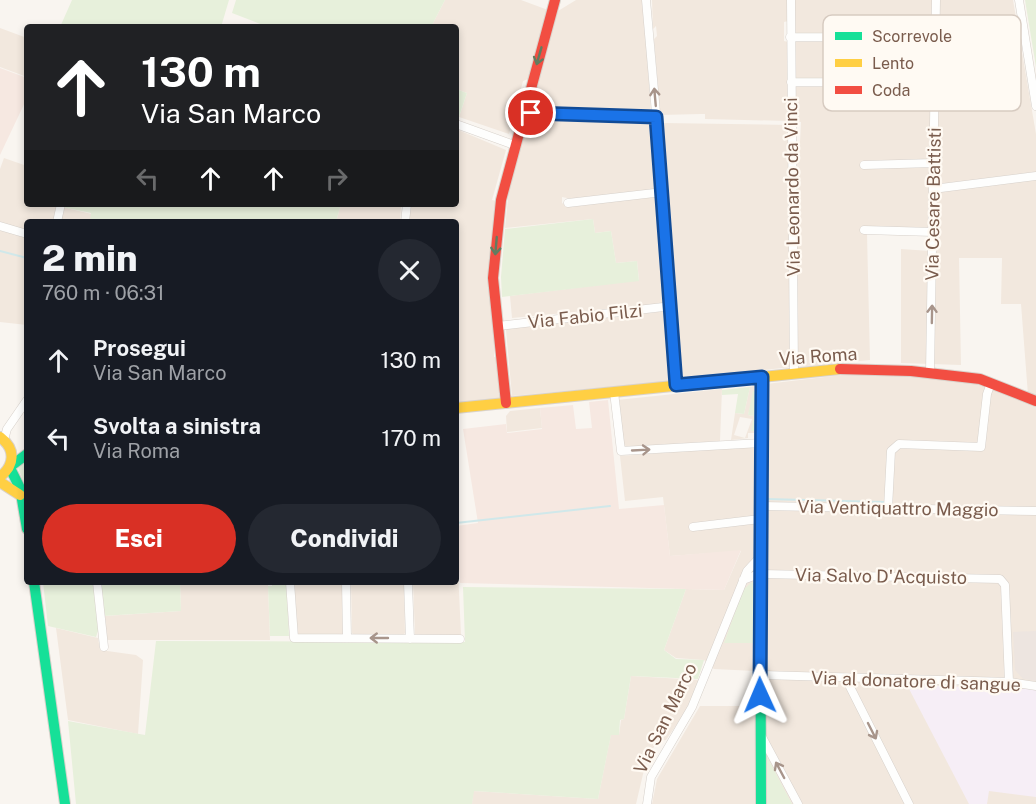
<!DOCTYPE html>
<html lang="it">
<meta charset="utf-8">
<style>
:root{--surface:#171b24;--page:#242831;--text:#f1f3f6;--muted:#9ea1a6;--accent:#d93025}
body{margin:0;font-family:"Public Sans",sans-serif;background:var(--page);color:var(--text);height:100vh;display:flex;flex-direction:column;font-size:22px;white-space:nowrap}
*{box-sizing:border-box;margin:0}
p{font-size:20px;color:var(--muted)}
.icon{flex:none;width:33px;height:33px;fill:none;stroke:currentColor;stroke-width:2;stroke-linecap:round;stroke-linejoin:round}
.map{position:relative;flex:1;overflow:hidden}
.sheet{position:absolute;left:24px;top:219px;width:435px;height:366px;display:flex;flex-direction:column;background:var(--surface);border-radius:6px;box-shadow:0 3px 9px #0003}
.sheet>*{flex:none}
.banner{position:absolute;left:24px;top:24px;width:435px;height:183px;border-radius:6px;box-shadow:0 3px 9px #0003;background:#202124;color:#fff;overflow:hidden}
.pin{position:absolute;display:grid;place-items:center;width:51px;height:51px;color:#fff;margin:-26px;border:3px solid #fff;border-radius:50%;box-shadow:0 2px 6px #0007}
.me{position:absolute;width:66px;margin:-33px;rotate:359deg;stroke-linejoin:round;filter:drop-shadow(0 0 4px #0008)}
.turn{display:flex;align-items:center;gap:21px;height:126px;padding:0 18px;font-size:27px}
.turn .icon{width:78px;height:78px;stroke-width:2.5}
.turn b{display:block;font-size:42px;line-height:51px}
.lanes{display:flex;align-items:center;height:57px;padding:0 18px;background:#0003;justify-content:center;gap:30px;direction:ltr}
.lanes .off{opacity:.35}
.round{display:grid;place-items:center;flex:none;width:63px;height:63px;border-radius:32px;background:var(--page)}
.overview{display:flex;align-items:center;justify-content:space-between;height:102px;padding:0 18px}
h1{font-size:36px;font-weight:800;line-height:45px}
.cta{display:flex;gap:12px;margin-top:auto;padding:12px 18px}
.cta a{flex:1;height:69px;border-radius:36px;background:var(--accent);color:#fff;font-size:24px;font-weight:800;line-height:69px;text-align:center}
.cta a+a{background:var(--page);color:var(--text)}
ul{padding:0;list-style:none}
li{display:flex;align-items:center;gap:18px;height:78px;padding:0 18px}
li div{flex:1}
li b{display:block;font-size:22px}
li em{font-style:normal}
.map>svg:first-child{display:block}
</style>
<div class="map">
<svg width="1036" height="804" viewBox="0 0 1036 804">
<rect width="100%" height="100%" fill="#f9f5f0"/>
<path fill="#f2e8de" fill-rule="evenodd" d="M445 0H521L548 10 528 79 523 81 509 134 459 117 467 93 456 89V27H431Z
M576 0H643L651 112 534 109 532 106 558 11Z
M652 0H788V21L784 22V41L788 42V121L705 119V114H701L660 115 654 39 657 36 656 26 653 29Z
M795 0H1013L1036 134V397L1028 395 1021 304H1001L1002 258H959L961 365 901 363V249L930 251 929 234H867L870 360 797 367 795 142H800L801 122 794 121Z
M0 28 27 38V77L0 67Z
M528 118 653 121 654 136H651L658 187 656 190 572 199 562 197V203L565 205 660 197 667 303 512 318 510 296 639 280 637 261 616 263 611 231 595 233 593 219 505 228 509 189Z
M663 123 789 125 791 367 679 380 668 179Z
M456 129 506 150 492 200 496 201 494 357H498L501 398 456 403V222H410V211L411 204H456Z
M4 158 27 166V204H63L62 207 92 214 90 222H27V325L0 322V169Z
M341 204H401L400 222H336Z
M667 311 671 381 512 396 506 330 508 328Z
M850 374H902L983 384 1036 405V804H652L657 779 700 706H756L755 671 714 669 704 660 676 658 664 650 686 589 724 590 741 551 670 556 663 497 625 501 620 456 754 446 758 449 766 384Z
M755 386 758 392 752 400 748 415 754 416 758 433H748V438L731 440 735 413 744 414 750 387ZM740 417 752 419 745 438 734 435Z
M722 389 720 441 627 447 623 444 617 400Z
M540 408 542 428 507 432 506 416 510 411Z
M456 526 461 635H415L413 582H456Z
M180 582H263L268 585 270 640H107L105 616 181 611Z
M294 582H342L343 633 340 635 297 636Z
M351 582H404L405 633 402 636H355L352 633Z
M56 628 98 638 100 650 136 655 143 660 138 734 68 720Z
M631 676 700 680 688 708 666 740 658 741 652 750 644 770 636 804H472L473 791 598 799 611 734 619 735 621 720 624 719Z"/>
<path fill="#f6e8e1" d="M0 68 27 78V98L0 155Z
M608 400 619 509 664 505 670 556 741 550 724 590 460 583 456 526 478 523 463 429 506 424 507 433 542 429 540 408 573 405 576 429 592 428 589 402Z"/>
<path fill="#ede5e0" d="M1036 631V681L1023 679 1015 670 1013 632Z"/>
<path fill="#f6eef6" d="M907 685 1036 689V797L989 791 987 804H969Z"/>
<path fill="#e7f0db" d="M72 0H229L221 27H60Z
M236 0H445L431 27H268L232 13Z
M1025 0H1036V67Z
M456 89 467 93 459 117 456 116Z
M63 204H341L336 222H90L91 213 62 207Z
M593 219 595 233 611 231 616 263 637 261 639 281 502 297 501 277 505 229Z
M750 387 744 414 735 413 738 394 722 395V390Z
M753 391 758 392V431H751L754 416 748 415Z
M27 457V490L18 468Z
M43 582H94L99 628 96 637 48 626Z
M100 582H180L181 611 103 616Z
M272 582H287L289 636H270L268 586H272Z
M752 582 755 584V643H724L743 590Z
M463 587 686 589 664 650 676 659 704 660 698 679 631 676 624 719 620 720 619 735H611L598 799 474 791 472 804H76L68 721 145 735 156 641 465 642Z
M765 753 792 804H765Z"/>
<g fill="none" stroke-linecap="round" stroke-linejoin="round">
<path stroke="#d0e8ea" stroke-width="2" d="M0 251 27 258
M766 499 884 502
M456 523 610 506"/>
<g stroke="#d7d1cb" stroke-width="9">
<path id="street" d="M646 0 663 192 676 385
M791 0 794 374
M1019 0 1036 106
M790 37 935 38
M791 82 934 83
M523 112 656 117
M456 124 514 145
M864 165 933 163
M933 189 1036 176
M568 203 663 192
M57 222 61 204
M405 222 407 204
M0 226 27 234
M864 230 933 232
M498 326 672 306
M930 373 936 0
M614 392 621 451 761 443
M4 440 7 429 27 400
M760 506 1036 511
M888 508 891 451 899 444 981 447 987 394 991 383
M693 527 760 519
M743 580 759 574 1000 579 1005 585 1009 682
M97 582 104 647
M290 582 294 638 460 639
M346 582 347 638
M408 582 410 639
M760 675 1009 682 1036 686
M846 679 909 804
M762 737 798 804
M647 804 651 777 692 707 747 571 759 558"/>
</g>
<g stroke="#d9d2cb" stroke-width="12">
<path id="fast" d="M11 466 27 454
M10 468 20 488 27 529
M760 479 761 804
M34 582 65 804"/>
</g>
<g stroke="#d9d2cb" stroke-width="12">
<path id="slow" d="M456 408 840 369
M0 437C16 449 15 465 0 477
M760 479 762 377
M0 482 20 495"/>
</g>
<g stroke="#d9d2cb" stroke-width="12">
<path id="jam" d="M840 369 911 371 980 379 1036 401
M506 403 493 278 501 200 555 0"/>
</g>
<use href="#street" stroke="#fefefd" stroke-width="8"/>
<use href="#fast" stroke="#16e098" stroke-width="10"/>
<use href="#slow" stroke="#ffcf43" stroke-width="10"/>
<use href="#jam" stroke="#f24e42" stroke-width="10"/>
</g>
<defs><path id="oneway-shaft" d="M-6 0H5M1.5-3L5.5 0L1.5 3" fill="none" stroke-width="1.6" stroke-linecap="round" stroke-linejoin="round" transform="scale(1.5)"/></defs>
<g stroke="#617d60">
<use href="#oneway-shaft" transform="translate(539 56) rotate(106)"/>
<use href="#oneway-shaft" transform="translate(496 246) rotate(95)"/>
</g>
<g stroke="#a8958b">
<use href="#oneway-shaft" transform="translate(655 97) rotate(-95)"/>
<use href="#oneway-shaft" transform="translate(932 314) rotate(-89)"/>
<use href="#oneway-shaft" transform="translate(641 450) rotate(-3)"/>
<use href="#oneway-shaft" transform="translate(379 638) rotate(-180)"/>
<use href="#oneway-shaft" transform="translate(872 731) rotate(63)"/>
<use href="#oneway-shaft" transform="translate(780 770) rotate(-118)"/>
</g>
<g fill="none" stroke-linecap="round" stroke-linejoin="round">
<g stroke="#114b97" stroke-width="15">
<path id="route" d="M531 113 656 117 676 385 762 377 760 695"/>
</g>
<use href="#route" stroke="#1a73e8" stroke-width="10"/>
</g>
<g text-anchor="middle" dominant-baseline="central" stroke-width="4.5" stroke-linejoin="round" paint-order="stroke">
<g font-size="18" fill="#7a5c4d" stroke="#fffaf3">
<text transform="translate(792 187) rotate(-91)">Via Leonardo da Vinci</text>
<text transform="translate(933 204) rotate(-89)">Via Cesare Battisti</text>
<text transform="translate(585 316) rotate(-6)">Via Fabio Filzi</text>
<text transform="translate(818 356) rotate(-4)">Via Roma</text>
<text transform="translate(898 508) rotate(1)">Via Ventiquattro Maggio</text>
<text transform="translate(881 576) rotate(1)">Via Salvo D'Acquisto</text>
<text transform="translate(916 681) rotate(2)">Via al donatore di sangue</text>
<text transform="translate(665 718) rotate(-64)">Via San Marco</text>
</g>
</g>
<rect x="823" y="15" width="198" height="96" rx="9" fill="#fffaf3" stroke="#d7cbc1" stroke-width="1.5"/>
<rect x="835" y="32" width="27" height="8" fill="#16e098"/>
<rect x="835" y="59" width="27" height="8" fill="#ffcf43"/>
<rect x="835" y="86" width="27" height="8" fill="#f24e42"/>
<g font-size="16" fill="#7a5c4d">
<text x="872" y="42">Scorrevole</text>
<text x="872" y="69">Lento</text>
<text x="872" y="96">Coda</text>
</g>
</svg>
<div class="pin" style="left:531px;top:113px;background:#d93025"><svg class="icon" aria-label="arrive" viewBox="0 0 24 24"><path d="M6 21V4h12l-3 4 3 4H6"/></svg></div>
<svg class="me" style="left:760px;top:695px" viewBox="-20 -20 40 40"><path d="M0-17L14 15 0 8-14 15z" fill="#1a73e8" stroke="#fff" stroke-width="4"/></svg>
<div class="banner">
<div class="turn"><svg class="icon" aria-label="ahead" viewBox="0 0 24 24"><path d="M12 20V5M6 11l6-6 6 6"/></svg><div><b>130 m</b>Via San Marco</div></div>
<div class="lanes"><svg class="icon off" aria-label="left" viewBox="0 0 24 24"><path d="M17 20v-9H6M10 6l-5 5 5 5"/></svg><svg class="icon" aria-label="ahead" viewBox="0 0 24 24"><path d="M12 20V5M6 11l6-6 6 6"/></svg><svg class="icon" aria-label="ahead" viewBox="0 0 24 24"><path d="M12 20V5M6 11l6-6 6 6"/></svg><svg class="icon off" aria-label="right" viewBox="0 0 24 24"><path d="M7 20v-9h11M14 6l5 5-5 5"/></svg></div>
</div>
<section class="sheet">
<div class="overview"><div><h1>2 min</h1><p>760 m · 06:31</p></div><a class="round"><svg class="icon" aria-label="close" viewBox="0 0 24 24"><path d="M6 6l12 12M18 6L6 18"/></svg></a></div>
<ul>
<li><svg class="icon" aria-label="ahead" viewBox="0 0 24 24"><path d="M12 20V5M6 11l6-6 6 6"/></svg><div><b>Prosegui</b><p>Via San Marco</p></div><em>130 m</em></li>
<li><svg class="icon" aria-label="left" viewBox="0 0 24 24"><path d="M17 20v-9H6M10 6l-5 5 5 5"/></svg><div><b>Svolta a sinistra</b><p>Via Roma</p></div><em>170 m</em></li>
</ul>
<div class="cta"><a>Esci</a><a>Condividi</a></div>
</section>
</div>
